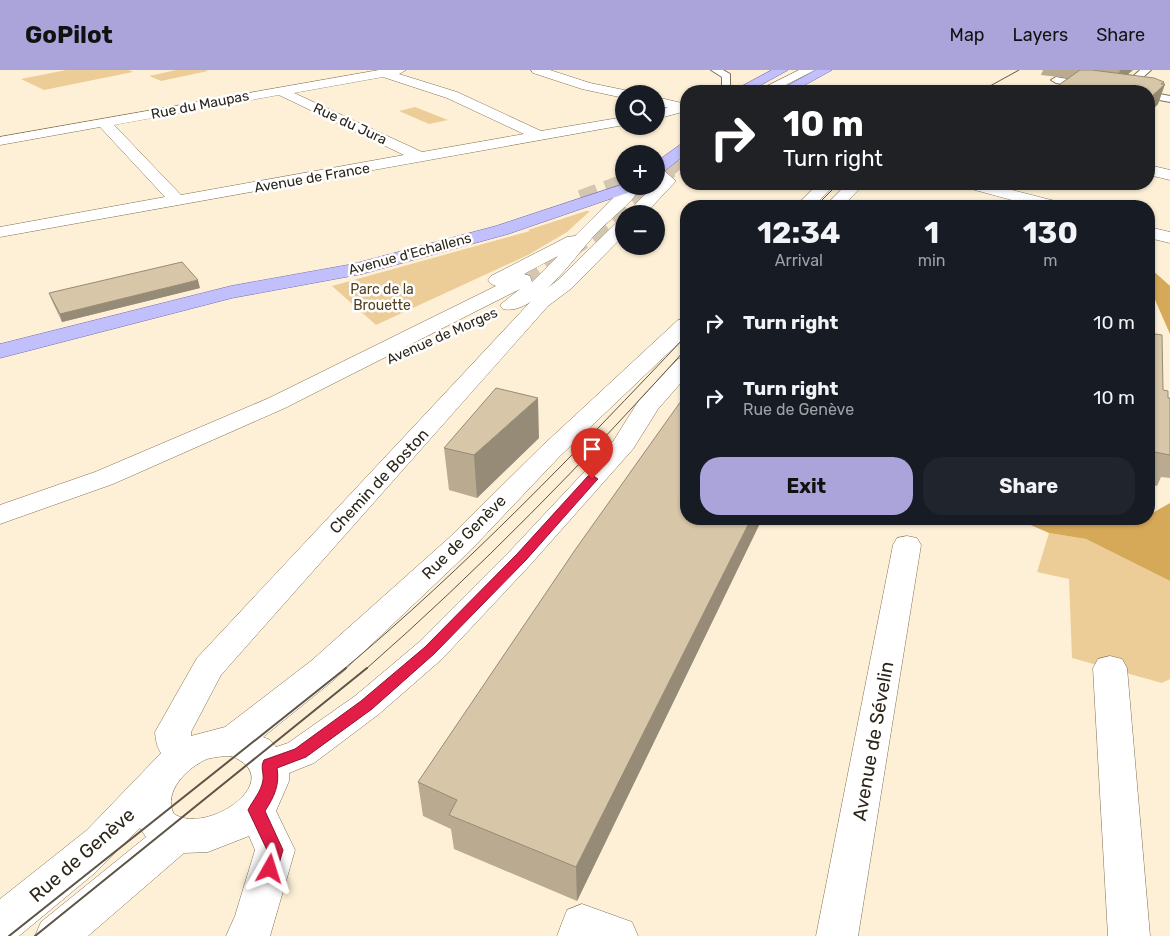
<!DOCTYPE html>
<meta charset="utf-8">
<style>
:root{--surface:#171b24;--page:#20242c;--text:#f1f3f6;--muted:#9ea1a6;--accent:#aba4db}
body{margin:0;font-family:Rubik,sans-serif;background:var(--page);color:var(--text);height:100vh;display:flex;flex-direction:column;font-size:19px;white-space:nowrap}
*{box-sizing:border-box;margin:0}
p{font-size:16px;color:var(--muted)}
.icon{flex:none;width:28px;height:28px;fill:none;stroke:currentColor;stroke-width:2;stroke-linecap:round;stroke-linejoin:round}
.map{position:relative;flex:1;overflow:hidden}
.details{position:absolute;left:680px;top:130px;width:475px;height:325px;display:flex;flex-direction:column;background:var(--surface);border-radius:20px;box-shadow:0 1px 4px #0004}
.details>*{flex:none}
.top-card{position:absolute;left:680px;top:15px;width:475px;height:105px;border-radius:20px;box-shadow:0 1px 4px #0004;background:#202124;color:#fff;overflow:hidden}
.buttons{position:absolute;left:615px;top:15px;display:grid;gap:10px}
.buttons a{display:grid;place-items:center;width:50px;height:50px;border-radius:50%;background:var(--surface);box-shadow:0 1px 4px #0004;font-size:25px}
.pin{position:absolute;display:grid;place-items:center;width:42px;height:42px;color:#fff;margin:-51px -21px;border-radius:50% 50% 50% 0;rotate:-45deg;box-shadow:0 0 5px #0007}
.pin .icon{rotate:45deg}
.me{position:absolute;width:55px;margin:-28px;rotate:6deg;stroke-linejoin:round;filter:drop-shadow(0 0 4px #0008)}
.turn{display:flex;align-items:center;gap:18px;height:105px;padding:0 20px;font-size:22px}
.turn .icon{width:65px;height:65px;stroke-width:2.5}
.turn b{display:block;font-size:35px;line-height:42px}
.eta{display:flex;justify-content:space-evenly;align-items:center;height:85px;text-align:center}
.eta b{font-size:30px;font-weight:700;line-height:35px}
.button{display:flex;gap:10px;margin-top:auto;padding:10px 20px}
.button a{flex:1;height:58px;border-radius:20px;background:var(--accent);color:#111;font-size:20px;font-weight:700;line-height:58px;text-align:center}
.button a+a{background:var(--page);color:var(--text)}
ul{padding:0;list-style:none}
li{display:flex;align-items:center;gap:15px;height:75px;padding:0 20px}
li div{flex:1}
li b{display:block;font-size:19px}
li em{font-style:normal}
header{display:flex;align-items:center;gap:30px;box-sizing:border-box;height:70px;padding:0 25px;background:var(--accent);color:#111}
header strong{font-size:24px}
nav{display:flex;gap:28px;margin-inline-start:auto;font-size:18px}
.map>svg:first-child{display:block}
</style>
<header>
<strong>GoPilot</strong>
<nav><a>Map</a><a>Layers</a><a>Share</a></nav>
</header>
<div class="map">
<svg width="1170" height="866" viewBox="0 0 1170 866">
<rect width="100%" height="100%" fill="#fef0d7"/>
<path fill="#eccd98" d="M66 0H129L133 2 44 20 21 9Z
M176 0H206L208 1 161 11 149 6Z
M415 37 448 50 429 54 399 41Z
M586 141H590L567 162 528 185 376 255 332 216 530 161 528 160Z
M1049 463 1086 469 1170 511V609L1162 613 1072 588 1069 509 1037 502Z"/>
<path fill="#d6a958" d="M1149 197 1170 216V264L1149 216Z
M1170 433V511L1086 469 1049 463 1017 449H1131L1137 451 1149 449V445Z"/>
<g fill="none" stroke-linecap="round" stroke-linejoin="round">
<path stroke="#d4c7b1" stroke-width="14" stroke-dasharray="14 7" stroke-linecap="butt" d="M669 100 686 85"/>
<path stroke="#d4c7b1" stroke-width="18" stroke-dasharray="18 9" stroke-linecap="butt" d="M656 111 670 99
M523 210 591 165 649 116"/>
<path stroke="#d4c7b1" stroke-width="14" stroke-dasharray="14 7" stroke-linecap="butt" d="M658 100 679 91"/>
<path stroke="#d4c7b1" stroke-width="18" stroke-dasharray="18 9" stroke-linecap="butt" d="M656 101 661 99
M581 129 624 113"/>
<g stroke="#807055" stroke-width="2">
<path id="pedestrian" d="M711 0H723L730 4V20H722V7Z
M1140 0H1151L1130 19 1131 21H1106L1056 13 1051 10 1056 7 1120 18Z
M1149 22 1170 26V32L1149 28Z"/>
</g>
<g stroke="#807055" stroke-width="1">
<path id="minor" d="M379 0H406L399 4 457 22 541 61 624 47V55L0 167V157L165 127 100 57 0 75V67ZM383 7 447 28 524 64 422 82 294 23ZM279 25 404 85 181 125 114 55Z
M684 33H686V41L656 49V41Z
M656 97 662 99 676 111 645 144H626L653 116H656L658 111 656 110Z
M624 150V165L572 218 548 236 221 605 191 662V667L200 673 205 683 200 693 187 698C165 690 157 686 155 662L197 588 534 228 558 210 618 151Z
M907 466 917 468 921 475 858 866H816L893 475 897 468Z
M1110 586 1122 589 1127 598 1150 866H1108L1093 598 1098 589Z
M582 834 632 852 638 866H557L567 840Z"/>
</g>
<g stroke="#807055" stroke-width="1">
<path id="tertiary" d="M1149 95 1170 100V110L1149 105Z
M818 114H835L814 136H796Z
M847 114H864L843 136H825Z
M686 249V266L560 386 470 481 335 609 263 667 270 670 276 677 288 673 355 626 418 573 511 480 614 370 639 330 678 289 686 287V307L658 339 633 379 531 494 442 589 379 644 314 693 289 703V711L276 741 295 780 270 866H226L235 846 255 780 249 766 208 782 184 783 88 866H35L41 852 146 767 140 758 96 802 19 866H0V829L87 760 165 679 187 667 225 657 311 591 450 467 542 376 678 250ZM231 686C290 709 207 766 174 744 162 722 188 697 207 689 215 687 223 686 231 686Z"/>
</g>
<g stroke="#807055" stroke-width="1">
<path id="secondary" d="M531 0H550L590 13 629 21 630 24H624V28L582 19 533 3Z
M799 0H815L774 21H757Z
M656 27 686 34V42L656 35Z
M962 114H988L1059 132 1062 136H1034L964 117Z
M625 116H643C629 136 608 150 592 168 574 188 533 247 503 239L500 235 520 219 285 338 113 414 0 454V435L95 402 269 328 496 216 491 214 488 210 491 206 567 167 575 166ZM558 186 532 212 530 206 524 204Z
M1149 157 1170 162V173L1149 168Z"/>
</g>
<g stroke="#736eac" stroke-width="1">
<path id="primary" d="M772 0H788L750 21H733Z
M816 0H832L794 21H778Z
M686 72V84L662 103 656 105V92L681 74Z
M624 114V116H641L639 119 508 164 362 204 232 228 0 288V274L231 216 353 194 496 156Z"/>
</g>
<use href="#pedestrian" fill="#fff" fill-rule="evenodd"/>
<use href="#minor" fill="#fff" fill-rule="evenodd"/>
<use href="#tertiary" fill="#fff" fill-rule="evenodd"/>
<use href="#secondary" fill="#fff" fill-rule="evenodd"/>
<use href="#primary" fill="#c2bffd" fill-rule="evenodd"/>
<path stroke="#5d5446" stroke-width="1" d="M981 21 1019 0
M816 136 838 114
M344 599C466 497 577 381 686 266
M366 599C479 500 585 391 686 279"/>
<path stroke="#5d5446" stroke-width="2" d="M9 866 346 598
M35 866 367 598"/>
</g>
<path fill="#b9aa90" d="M1043 0H1133L1128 4 1165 14 1158 34 1149 43V21H1054L1056 17 1068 8 1041 5Z
M200 218 62 252 52 231 49 223Z
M1149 263 1163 320 1168 328H1170V408L1161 407 1157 416 1149 414Z
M539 368 477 428 449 420 444 378Z
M686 449H762L577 831 454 779 451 759 423 746 418 712Z"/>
<path fill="#968b76" d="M1120 0H1133L1115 15Z
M1164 12 1162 17 1165 14 1158 34 1149 43V29Z
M198 210 200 218 62 252 60 244Z
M538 328 539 368 477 428 474 385Z
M751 449H762L577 831 576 797Z"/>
<path fill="#d7c6a8" stroke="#968b76" d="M1080 0H1092L1154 8 1164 12 1161 14H1165L1149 29V21H1080L1056 17Z
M182 192 198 210 60 244 49 223Z
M1149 263 1162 265 1163 320 1168 321V328H1170V385L1149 381Z
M496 318 538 328 474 385 444 378Z
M686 324V449H751L576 797 449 745 457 730 418 712 575 480Z"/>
<path fill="#e11d48" stroke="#92132f" d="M592 405 598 409 596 411 526 490 434 584 372 639 306 687 277 698C280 715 274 727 265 741L283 780 276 804 270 806 264 804 261 799 267 780 248 740C253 730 261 722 263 710 264 703 260 697 264 690L295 679 361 631 425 577 517 484 588 406Z"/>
<g text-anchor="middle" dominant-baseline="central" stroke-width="5" stroke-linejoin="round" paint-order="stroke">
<g font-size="14" fill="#2c251a" stroke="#fff">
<text transform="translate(200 35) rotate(-11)">Rue du Maupas</text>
<text transform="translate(350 54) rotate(25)">Rue du Jura</text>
<text transform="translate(312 108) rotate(-10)">Avenue de France</text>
<text transform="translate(410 184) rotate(-15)">Avenue d'Echallens</text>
<text transform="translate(442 266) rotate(-24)">Avenue de Morges</text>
</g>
<g font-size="14" fill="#523f1c" stroke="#fff">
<text x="382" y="219">Parc de la<tspan x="382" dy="16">Brouette</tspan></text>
</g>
<g font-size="16" fill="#2c251a" stroke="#fff">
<text transform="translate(379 411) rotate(-47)">Chemin de Boston</text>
<text transform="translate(464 467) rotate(-45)">Rue de Genève</text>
</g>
<g font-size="19" fill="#2c251a" stroke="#fff">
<text transform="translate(873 671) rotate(-80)">Avenue de Sévelin</text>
<text transform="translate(82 785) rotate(-41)">Rue de Genève</text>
</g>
</g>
</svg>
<div class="buttons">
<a><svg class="icon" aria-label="search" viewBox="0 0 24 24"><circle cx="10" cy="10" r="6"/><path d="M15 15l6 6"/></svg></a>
<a>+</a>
<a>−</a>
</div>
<div class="pin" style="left:592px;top:409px;background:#d93025"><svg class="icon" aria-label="arrive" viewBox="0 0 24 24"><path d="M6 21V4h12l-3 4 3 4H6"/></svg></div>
<svg class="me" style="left:270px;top:799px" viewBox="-20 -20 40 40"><path d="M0-17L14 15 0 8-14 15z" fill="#e11d48" stroke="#fff" stroke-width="4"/></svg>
<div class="top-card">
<div class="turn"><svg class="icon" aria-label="right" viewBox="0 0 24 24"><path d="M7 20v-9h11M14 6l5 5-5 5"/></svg><div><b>10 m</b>Turn right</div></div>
</div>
<section class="details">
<div class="eta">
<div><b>12:34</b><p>Arrival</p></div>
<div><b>1</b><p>min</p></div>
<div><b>130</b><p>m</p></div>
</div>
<ul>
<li><svg class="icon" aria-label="right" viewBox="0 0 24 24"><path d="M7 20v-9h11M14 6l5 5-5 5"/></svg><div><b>Turn right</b></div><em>10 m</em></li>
<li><svg class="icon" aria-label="right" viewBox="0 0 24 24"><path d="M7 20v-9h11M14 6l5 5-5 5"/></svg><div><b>Turn right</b><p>Rue de Genève</p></div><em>10 m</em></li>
</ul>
<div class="button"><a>Exit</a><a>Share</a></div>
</section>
</div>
